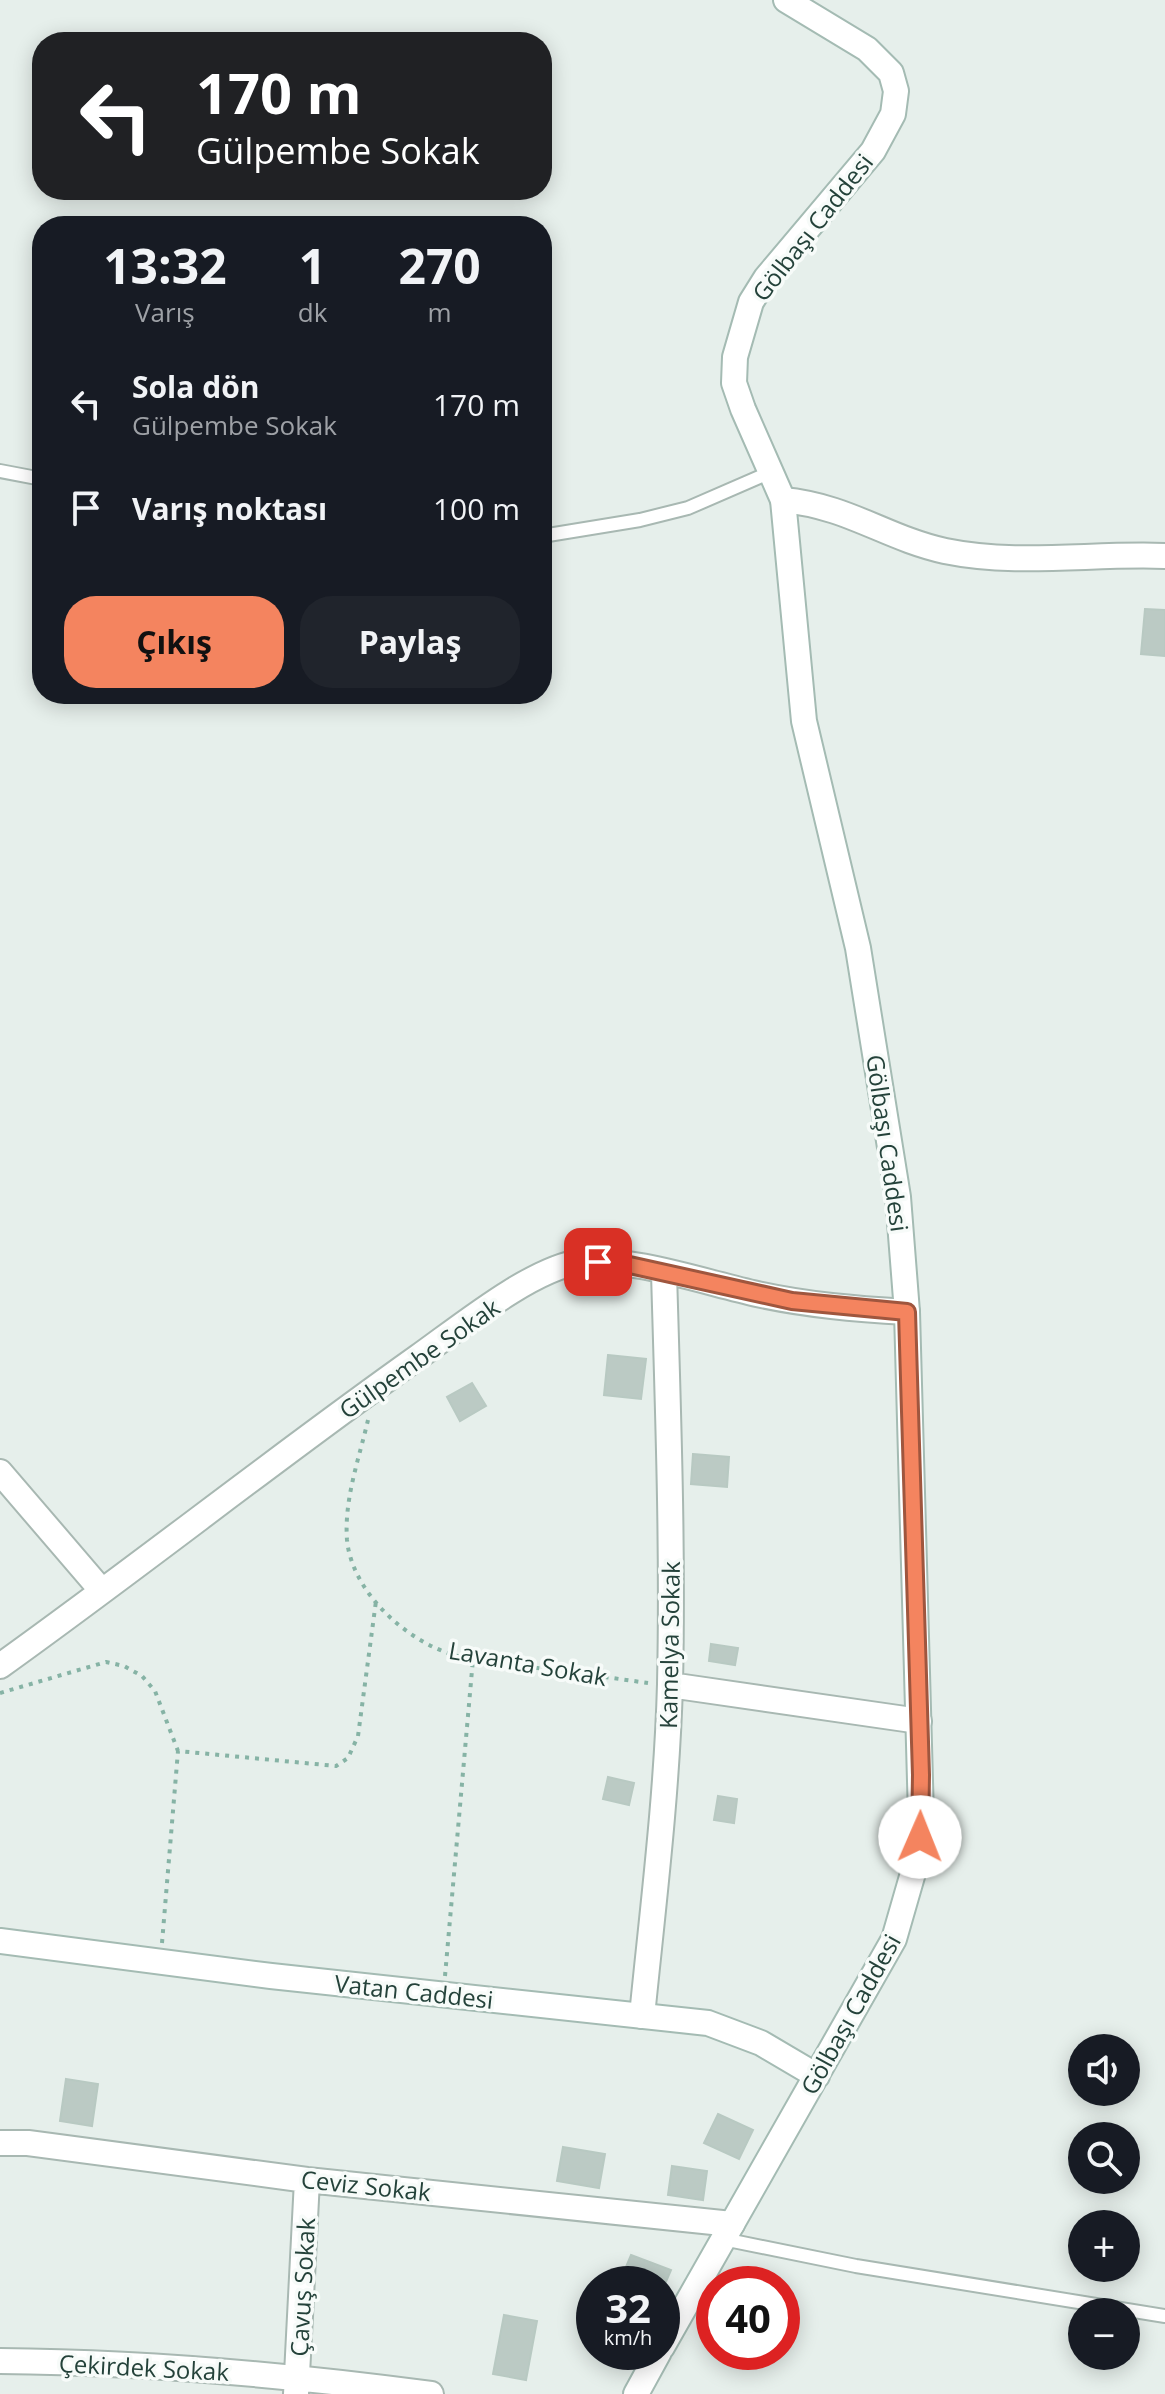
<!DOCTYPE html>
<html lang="tr">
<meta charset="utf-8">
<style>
:root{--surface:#171b24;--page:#20242c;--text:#f1f3f6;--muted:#9ea1a6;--accent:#f4845f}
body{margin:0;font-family:"Open Sans",sans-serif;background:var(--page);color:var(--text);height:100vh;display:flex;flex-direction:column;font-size:30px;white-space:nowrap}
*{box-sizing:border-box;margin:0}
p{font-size:26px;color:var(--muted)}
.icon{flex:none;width:44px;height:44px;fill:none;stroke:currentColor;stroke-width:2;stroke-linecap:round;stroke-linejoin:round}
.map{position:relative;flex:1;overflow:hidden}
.side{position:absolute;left:32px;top:216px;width:520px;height:488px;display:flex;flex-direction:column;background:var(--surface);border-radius:32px;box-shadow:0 4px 20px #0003}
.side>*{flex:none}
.top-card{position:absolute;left:32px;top:32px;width:520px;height:168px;border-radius:32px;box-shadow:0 4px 20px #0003;background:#202124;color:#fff;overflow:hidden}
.fabs{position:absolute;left:1068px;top:2034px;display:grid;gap:16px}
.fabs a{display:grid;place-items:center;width:72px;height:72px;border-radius:50%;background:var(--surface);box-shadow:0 4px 20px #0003;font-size:40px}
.speed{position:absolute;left:576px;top:2266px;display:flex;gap:16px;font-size:40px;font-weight:700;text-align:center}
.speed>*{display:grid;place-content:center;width:104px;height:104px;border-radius:50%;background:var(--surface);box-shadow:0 4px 20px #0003;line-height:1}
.speed small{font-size:20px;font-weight:400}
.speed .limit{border:12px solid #d22;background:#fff;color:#111}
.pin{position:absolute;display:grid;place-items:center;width:68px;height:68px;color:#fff;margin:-34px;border-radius:16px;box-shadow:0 4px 12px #0006}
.me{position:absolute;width:88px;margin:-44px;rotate:1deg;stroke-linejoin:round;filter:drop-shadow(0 0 6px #0008)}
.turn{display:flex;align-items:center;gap:28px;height:168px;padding:0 32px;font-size:36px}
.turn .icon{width:104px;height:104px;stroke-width:2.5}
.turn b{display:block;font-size:56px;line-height:68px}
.eta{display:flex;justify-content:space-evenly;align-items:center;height:136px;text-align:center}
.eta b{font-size:48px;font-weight:700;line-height:56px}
.primary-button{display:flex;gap:16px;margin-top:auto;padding:16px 32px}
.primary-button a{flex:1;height:92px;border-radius:32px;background:var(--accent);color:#111;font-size:32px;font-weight:700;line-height:92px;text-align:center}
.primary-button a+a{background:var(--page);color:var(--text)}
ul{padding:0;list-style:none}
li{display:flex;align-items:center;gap:24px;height:104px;padding:0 32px}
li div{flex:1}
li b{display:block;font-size:30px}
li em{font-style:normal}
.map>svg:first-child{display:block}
</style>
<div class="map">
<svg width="1165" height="2394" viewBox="0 0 1165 2394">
<rect width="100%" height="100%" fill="#e6efeb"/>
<path fill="#bbcac4" stroke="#b8c9c2" stroke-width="2" d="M1145 609 1165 610V656L1141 654Z
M608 1355 646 1359 641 1399 604 1395Z
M472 1383 486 1406 460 1421 447 1397Z
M693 1454 729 1457 727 1487 691 1484Z
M711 1644 738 1648 735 1665 709 1661Z
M608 1777 634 1783 629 1805 603 1799Z
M718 1796 737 1799 734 1823 714 1820Z
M66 2079 98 2084 92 2126 60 2121Z
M718 2114 753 2130 739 2159 704 2143Z
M563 2147 605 2154 599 2188 557 2181Z
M672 2166 707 2171 703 2200 668 2195Z
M631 2255 671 2270 665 2284H635L621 2279Z
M504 2315 537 2321 526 2380 493 2374Z"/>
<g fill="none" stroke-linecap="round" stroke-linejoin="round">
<g stroke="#a8b8b2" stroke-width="16">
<path id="lane" d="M0 471 42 479
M542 536 640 520 688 508 771 472
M723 2239 856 2266 1165 2316"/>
</g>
<g stroke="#a8b8b2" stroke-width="28">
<path id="street" d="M783 500C848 506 886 538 945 551 1018 566 1092 553 1165 556
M0 1472 102 1591
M0 1666C141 1565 277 1457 418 1357 459 1328 531 1269 579 1262 629 1256 707 1283 757 1294 807 1305 856 1309 907 1312
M670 1685 919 1721
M642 2016C653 1906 667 1795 670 1684 673 1547 668 1410 664 1273
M0 2143H28L307 2180 732 2224
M0 2361C145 2362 288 2375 431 2394
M296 2394 307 2180"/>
</g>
<g stroke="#a4bbb3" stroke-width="28">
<path id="secondary" d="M0 1941 271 1976 708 2023 761 2043 817 2076
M662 2347 894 1939 913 1873 921 1817 907 1312 898 1197 858 948 804 721 783 500 743 409 734 383 735 357 751 302 766 278 873 151 893 114 896 91 891 73 867 49 786 0
M636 2394 659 2352"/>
</g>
<path stroke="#86b3a5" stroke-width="4" stroke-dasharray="4 6" stroke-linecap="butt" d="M368 1420C359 1459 344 1499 347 1540 352 1592 406 1641 454 1655 475 1662 499 1663 521 1666 563 1671 605 1677 648 1683
M0 1693 106 1662 124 1666 142 1676 155 1691 178 1751
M162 1943 178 1751 336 1766 348 1758 358 1736 376 1601
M445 1976 473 1659"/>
<use href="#lane" stroke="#fff" stroke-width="12"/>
<use href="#street" stroke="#fff" stroke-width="24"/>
<use href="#secondary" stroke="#fff" stroke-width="24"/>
</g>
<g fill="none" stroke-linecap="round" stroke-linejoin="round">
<g stroke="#9f563e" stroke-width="20">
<path id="route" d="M598 1262 625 1264 792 1301 907 1312 921 1775 920 1837"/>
</g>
<use href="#route" stroke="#f4845f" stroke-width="14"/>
</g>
<g text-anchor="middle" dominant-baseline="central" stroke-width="7" stroke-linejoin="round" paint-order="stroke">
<g font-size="24" fill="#24423a" stroke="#f7fbf9">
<text transform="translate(812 227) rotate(-52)">Gölbaşı Caddesi</text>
<text transform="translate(888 1143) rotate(82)">Gölbaşı Caddesi</text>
<text transform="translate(419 1358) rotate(-35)">Gülpembe Sokak</text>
<text transform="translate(669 1645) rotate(-89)">Kamelya Sokak</text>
<text transform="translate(528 1663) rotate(10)">Lavanta Sokak</text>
<text transform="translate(414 1991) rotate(6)">Vatan Caddesi</text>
<text transform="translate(850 2014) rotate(-61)">Gölbaşı Caddesi</text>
<text transform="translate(366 2185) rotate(6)">Ceviz Sokak</text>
<text transform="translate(302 2287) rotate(-87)">Çavuş Sokak</text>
<text transform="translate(144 2367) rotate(3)">Çekirdek Sokak</text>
</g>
</g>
</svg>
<div class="fabs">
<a><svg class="icon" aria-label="sound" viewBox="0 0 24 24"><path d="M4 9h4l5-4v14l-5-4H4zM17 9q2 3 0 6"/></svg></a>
<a><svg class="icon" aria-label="search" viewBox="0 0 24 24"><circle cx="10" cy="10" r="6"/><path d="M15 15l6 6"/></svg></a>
<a>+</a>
<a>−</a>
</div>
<div class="speed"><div>32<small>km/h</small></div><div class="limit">40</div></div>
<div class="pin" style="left:598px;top:1262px;background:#d93025"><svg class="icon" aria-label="arrive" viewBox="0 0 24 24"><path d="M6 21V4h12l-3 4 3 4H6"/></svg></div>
<svg class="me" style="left:920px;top:1837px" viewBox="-20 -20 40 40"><circle r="19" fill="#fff"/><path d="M0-13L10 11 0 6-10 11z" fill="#f4845f"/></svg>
<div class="top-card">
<div class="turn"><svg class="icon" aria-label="left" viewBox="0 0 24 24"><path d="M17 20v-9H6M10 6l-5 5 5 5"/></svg><div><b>170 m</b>Gülpembe Sokak</div></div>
</div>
<section class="side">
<div class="eta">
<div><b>13:32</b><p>Varış</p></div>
<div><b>1</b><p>dk</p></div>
<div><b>270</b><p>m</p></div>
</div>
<ul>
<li><svg class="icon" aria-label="left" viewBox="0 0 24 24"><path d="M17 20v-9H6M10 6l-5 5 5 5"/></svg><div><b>Sola dön</b><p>Gülpembe Sokak</p></div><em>170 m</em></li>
<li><svg class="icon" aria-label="arrive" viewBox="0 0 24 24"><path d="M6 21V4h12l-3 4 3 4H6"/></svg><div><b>Varış noktası</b></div><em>100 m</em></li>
</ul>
<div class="primary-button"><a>Çıkış</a><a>Paylaş</a></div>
</section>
</div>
